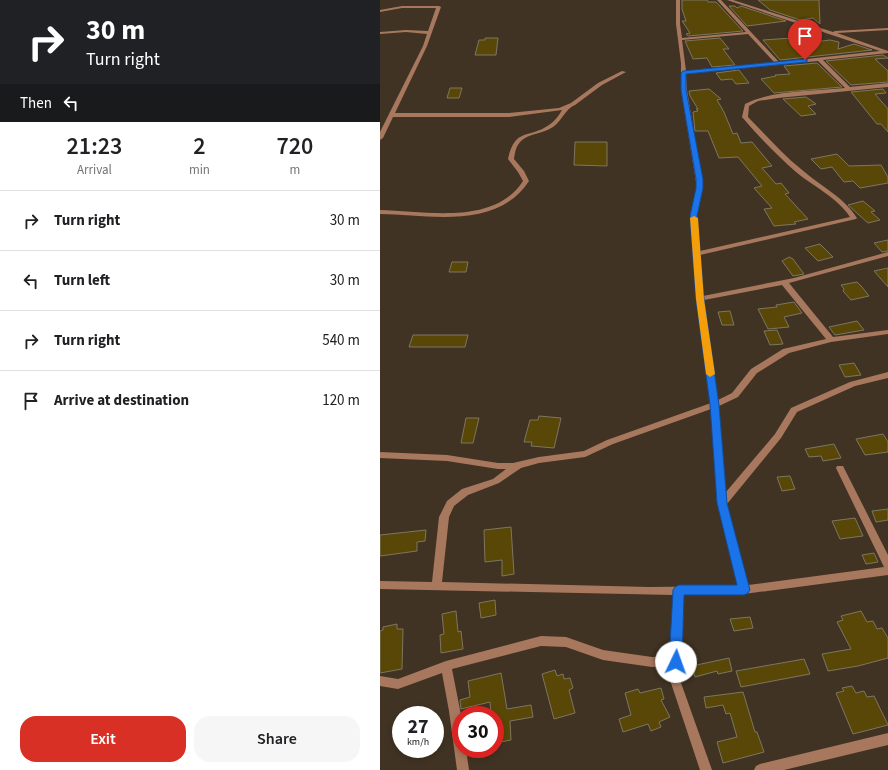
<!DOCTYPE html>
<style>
:root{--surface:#fff;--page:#f6f6f6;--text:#202124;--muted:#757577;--line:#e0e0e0;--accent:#d93025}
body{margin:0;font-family:"Source Sans 3",sans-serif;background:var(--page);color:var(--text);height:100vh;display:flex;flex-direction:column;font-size:15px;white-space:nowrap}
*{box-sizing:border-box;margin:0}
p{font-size:13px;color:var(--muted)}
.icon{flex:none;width:22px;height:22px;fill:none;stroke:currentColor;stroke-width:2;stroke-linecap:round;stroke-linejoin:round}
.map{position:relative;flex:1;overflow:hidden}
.sheet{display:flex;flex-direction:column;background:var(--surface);width:380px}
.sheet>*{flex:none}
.guide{background:#202124;color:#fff;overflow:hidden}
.speed{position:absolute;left:12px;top:706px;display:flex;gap:8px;font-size:20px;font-weight:700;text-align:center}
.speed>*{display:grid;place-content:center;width:52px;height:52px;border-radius:50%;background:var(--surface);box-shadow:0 2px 6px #0003;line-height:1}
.speed small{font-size:10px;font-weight:400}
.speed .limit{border:6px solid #d22;background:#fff;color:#111}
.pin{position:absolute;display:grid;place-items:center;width:34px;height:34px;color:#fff;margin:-41px -17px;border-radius:50% 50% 50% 0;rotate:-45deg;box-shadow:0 0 4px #0007}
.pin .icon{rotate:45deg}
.me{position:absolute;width:44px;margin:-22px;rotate:3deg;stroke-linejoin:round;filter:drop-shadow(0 0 3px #0008)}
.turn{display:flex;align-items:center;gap:14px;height:84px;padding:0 20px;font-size:18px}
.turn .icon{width:52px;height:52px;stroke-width:2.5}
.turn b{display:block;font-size:28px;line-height:34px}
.then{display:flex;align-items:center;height:38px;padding:0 20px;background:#0003;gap:8px;font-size:15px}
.eta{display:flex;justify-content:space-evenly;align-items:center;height:68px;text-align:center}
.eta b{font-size:24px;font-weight:600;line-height:28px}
.primary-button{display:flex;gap:8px;margin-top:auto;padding:8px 20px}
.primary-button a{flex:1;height:46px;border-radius:16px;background:var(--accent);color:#fff;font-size:16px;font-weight:600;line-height:46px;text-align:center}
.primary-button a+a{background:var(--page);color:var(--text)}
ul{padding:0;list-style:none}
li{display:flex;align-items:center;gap:12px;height:60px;padding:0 20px;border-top:1px solid var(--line)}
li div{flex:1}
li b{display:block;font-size:15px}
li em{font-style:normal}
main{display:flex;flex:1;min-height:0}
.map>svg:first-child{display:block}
</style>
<main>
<section class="sheet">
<div class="guide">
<div class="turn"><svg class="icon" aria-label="right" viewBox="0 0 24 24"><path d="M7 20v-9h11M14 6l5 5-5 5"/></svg><div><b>30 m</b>Turn right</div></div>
<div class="then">Then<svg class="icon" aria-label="left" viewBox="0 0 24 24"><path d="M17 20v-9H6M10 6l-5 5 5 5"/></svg></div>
</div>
<div class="eta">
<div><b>21:23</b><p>Arrival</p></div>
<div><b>2</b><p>min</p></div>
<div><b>720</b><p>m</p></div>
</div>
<ul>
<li><svg class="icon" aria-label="right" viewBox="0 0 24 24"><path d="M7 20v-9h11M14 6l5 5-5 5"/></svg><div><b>Turn right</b></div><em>30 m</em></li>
<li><svg class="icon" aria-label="left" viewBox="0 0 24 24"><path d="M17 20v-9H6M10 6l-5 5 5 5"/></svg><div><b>Turn left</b></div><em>30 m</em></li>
<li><svg class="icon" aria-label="right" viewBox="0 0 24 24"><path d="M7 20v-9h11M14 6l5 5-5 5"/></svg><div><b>Turn right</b></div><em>540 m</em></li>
<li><svg class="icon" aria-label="arrive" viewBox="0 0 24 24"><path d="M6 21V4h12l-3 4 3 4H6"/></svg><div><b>Arrive at destination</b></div><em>120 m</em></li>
</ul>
<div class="primary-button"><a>Exit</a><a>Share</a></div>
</section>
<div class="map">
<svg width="508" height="770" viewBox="0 0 508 770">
<rect width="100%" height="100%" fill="#413323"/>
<path fill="#594708" stroke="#7d7660" d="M302 0H327L328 2H336L363 31 308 36 306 34 310 33 302 21H306L302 9Z
M378 0H439L440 24 433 18 420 20 390 10Z
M349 6H355L357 8 361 6 406 21 367 26Z
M105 38H118L116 55H95L99 40H105Z
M340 38 349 49H343L355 65 332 67 327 58 313 59 305 41Z
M412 38 418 44 450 40 459 42 458 49 474 44 492 50 400 60 383 40Z
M503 55 508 58 495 59 508 71V82L471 85 446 61Z
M437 63 462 87 394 93 381 79 396 76 395 75 410 74 404 66Z
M359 70 369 83 356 84 352 79 341 80 336 73Z
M70 88H82L79 98H67Z
M329 89 341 99 337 100 344 112 353 134 357 133 361 143 372 142 392 166 382 168 396 184 401 183 409 193 405 194 428 219 414 222 416 224 394 226 384 209 392 208 374 188 382 186 358 157 339 158 328 131H315L313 112 318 111 316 109H318L310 96 309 91Z
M503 89 506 93 495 94 508 109V132L501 124H497L471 92Z
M426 97 436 104 428 106 436 114 421 116 403 99Z
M195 142H227V166L194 165Z
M457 154 469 166 501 165 508 177V183L480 188 473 181 464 182 452 167 441 169 431 159Z
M483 201 495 211 491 212 500 220 488 223 468 205Z
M508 240V251L502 252 494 243Z
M440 244 453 257 438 261 425 248Z
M409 257 413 259 424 274 413 276 402 261Z
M72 262H88L86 272H69Z
M508 268V287L494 271Z
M477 282 482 287 489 296 471 300 463 291 464 289 461 285Z
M414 302 422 313 404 317 409 327 388 329 378 309 397 307 396 305Z
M350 311 354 325H342L338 312Z
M477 321 484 330 455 335 449 327Z
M397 330 403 344 390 345 384 331Z
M33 335H88L85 347H29Z
M474 363 481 375 465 377 459 365Z
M159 416 181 418 174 448 151 446 152 442H144L150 420H158Z
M86 418H99L93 443H81Z
M503 434 508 442V452L485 455 476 439Z
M454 444 461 458 443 461 441 456 429 457 425 449Z
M410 476 415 489 402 491 397 477Z
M508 509V520L496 522 492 511Z
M475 518 483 536 460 539 452 521Z
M131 527 134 574 122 576V560L105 562 104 530Z
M46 530 45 541 37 542V551L0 556V535Z
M494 553 498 562 486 564 482 555Z
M115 600 116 615 101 618 99 603Z
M76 611 78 632 81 631 83 649 61 653 60 635 64 634 62 614Z
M481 611 487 622 493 621 497 629 502 628 508 638V658L478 666 448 671 442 654 471 649 457 622 463 620 461 616Z
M370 617 373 628 354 631 350 619Z
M17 624V629H23L22 669 0 673V631L3 630V627Z
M349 658 352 671 338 674 337 671 315 677 312 666Z
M424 659 430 674 361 687 356 671Z
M175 670 177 676 183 674 184 679 190 678 193 688 189 690 195 713 174 719 162 674Z
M121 673 127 709 151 705 153 717 130 721 131 740 115 743V715H111L110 702 81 709 80 700 90 697 88 681Z
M472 686 476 693 484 691 487 697 494 696 508 725 473 734 456 693 464 691 462 688Z
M281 688 284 699 281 700 290 717 279 722 281 727 271 731 268 724 243 732 239 719 251 715 245 693 258 689 260 693Z
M363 692 375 732H377L384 752 343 763 337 742 357 737 350 713 346 714 343 705 326 708 324 697Z"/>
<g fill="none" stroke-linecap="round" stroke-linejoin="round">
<path fill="#a8785e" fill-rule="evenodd" d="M296 0H300V24L302 38 366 32 337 0H341L399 62 500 51 347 0H353L453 32 455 31 508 28V30L457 33 508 51V53L443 60 470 87 508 83V87L398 98 378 101 369 106 368 117C385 134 402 154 421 169 440 186 463 196 477 218L476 219 320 255 323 296 414 278 508 252V256L409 283 453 337 508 330V334L451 342 409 353 377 373 358 397 339 406 346 492 395 434 411 408 470 382 508 372V378L475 386 417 412 401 438 347 504 368 585 504 567 456 468 457 466H463L508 555V575L364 594 304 595 300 680 332 770H320L290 680V667H272L223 660 186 647 161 646 72 669 81 715V749H86L89 770H77L69 711 62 673 18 689 0 686V676L18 679 66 661 161 636 186 637 223 650 272 657H291L294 595 0 589V581L52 582 59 517 67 501 82 489 113 479 126 469H118L67 461 0 458V452L67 455 118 463H133L159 457 204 451 227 440 331 403 316 299 311 216 317 188 301 90V63L296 24ZM368 34 394 62 306 71 302 40ZM438 61 465 88C435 91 392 90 365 104L362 117C378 136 397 155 416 172 434 187 457 197 470 217L320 251 317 216 323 188 307 90 306 74ZM402 285 446 339 403 349 371 369 352 393 338 400 324 300ZM331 409 337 503 358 586 269 587 62 582 69 517 74 506 88 495 119 483 141 468 159 463 205 457 233 444Z
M22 6H59L61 7 47 46 15 113H129L179 108 191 103 218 83 242 71 246 72 222 85 195 105C185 109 182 121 173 127 163 134 149 133 141 141 136 146 135 152 134 159L144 171 149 181C117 230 50 215 0 214V210C46 211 114 226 143 181L138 172 128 159C135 127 149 139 169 125 175 121 179 115 182 110L129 117H13L3 138 0 140V132L43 46 47 34 26 32 0 34V32L26 30 48 31 56 8H22L0 12V10Z
M508 733V745L404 770H374L376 766 380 764Z"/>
</g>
<path fill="#1a73e8" stroke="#114b97" d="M425 59H427V62L306 74V90L323 179V188L317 216 324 299 339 405 347 503 370 590 368 593 364 595H304L302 662 300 666 296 668 291 666 289 662 293 590 295 587 299 585H357L337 503 330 405 316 299 310 216 316 188V179L301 90V73L303 71Z"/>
<path fill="#f59e0b" d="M314 216 318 218 324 299 335 374 330 377 326 374 316 299 310 218Z"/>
</svg>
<div class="speed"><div>27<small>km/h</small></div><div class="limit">30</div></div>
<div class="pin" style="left:425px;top:60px;background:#d93025"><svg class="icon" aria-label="arrive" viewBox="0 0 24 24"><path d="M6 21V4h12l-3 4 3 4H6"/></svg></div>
<svg class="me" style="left:296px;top:662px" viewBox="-20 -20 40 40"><circle r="19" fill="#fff"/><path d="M0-13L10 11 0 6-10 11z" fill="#1a73e8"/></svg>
</div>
</main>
